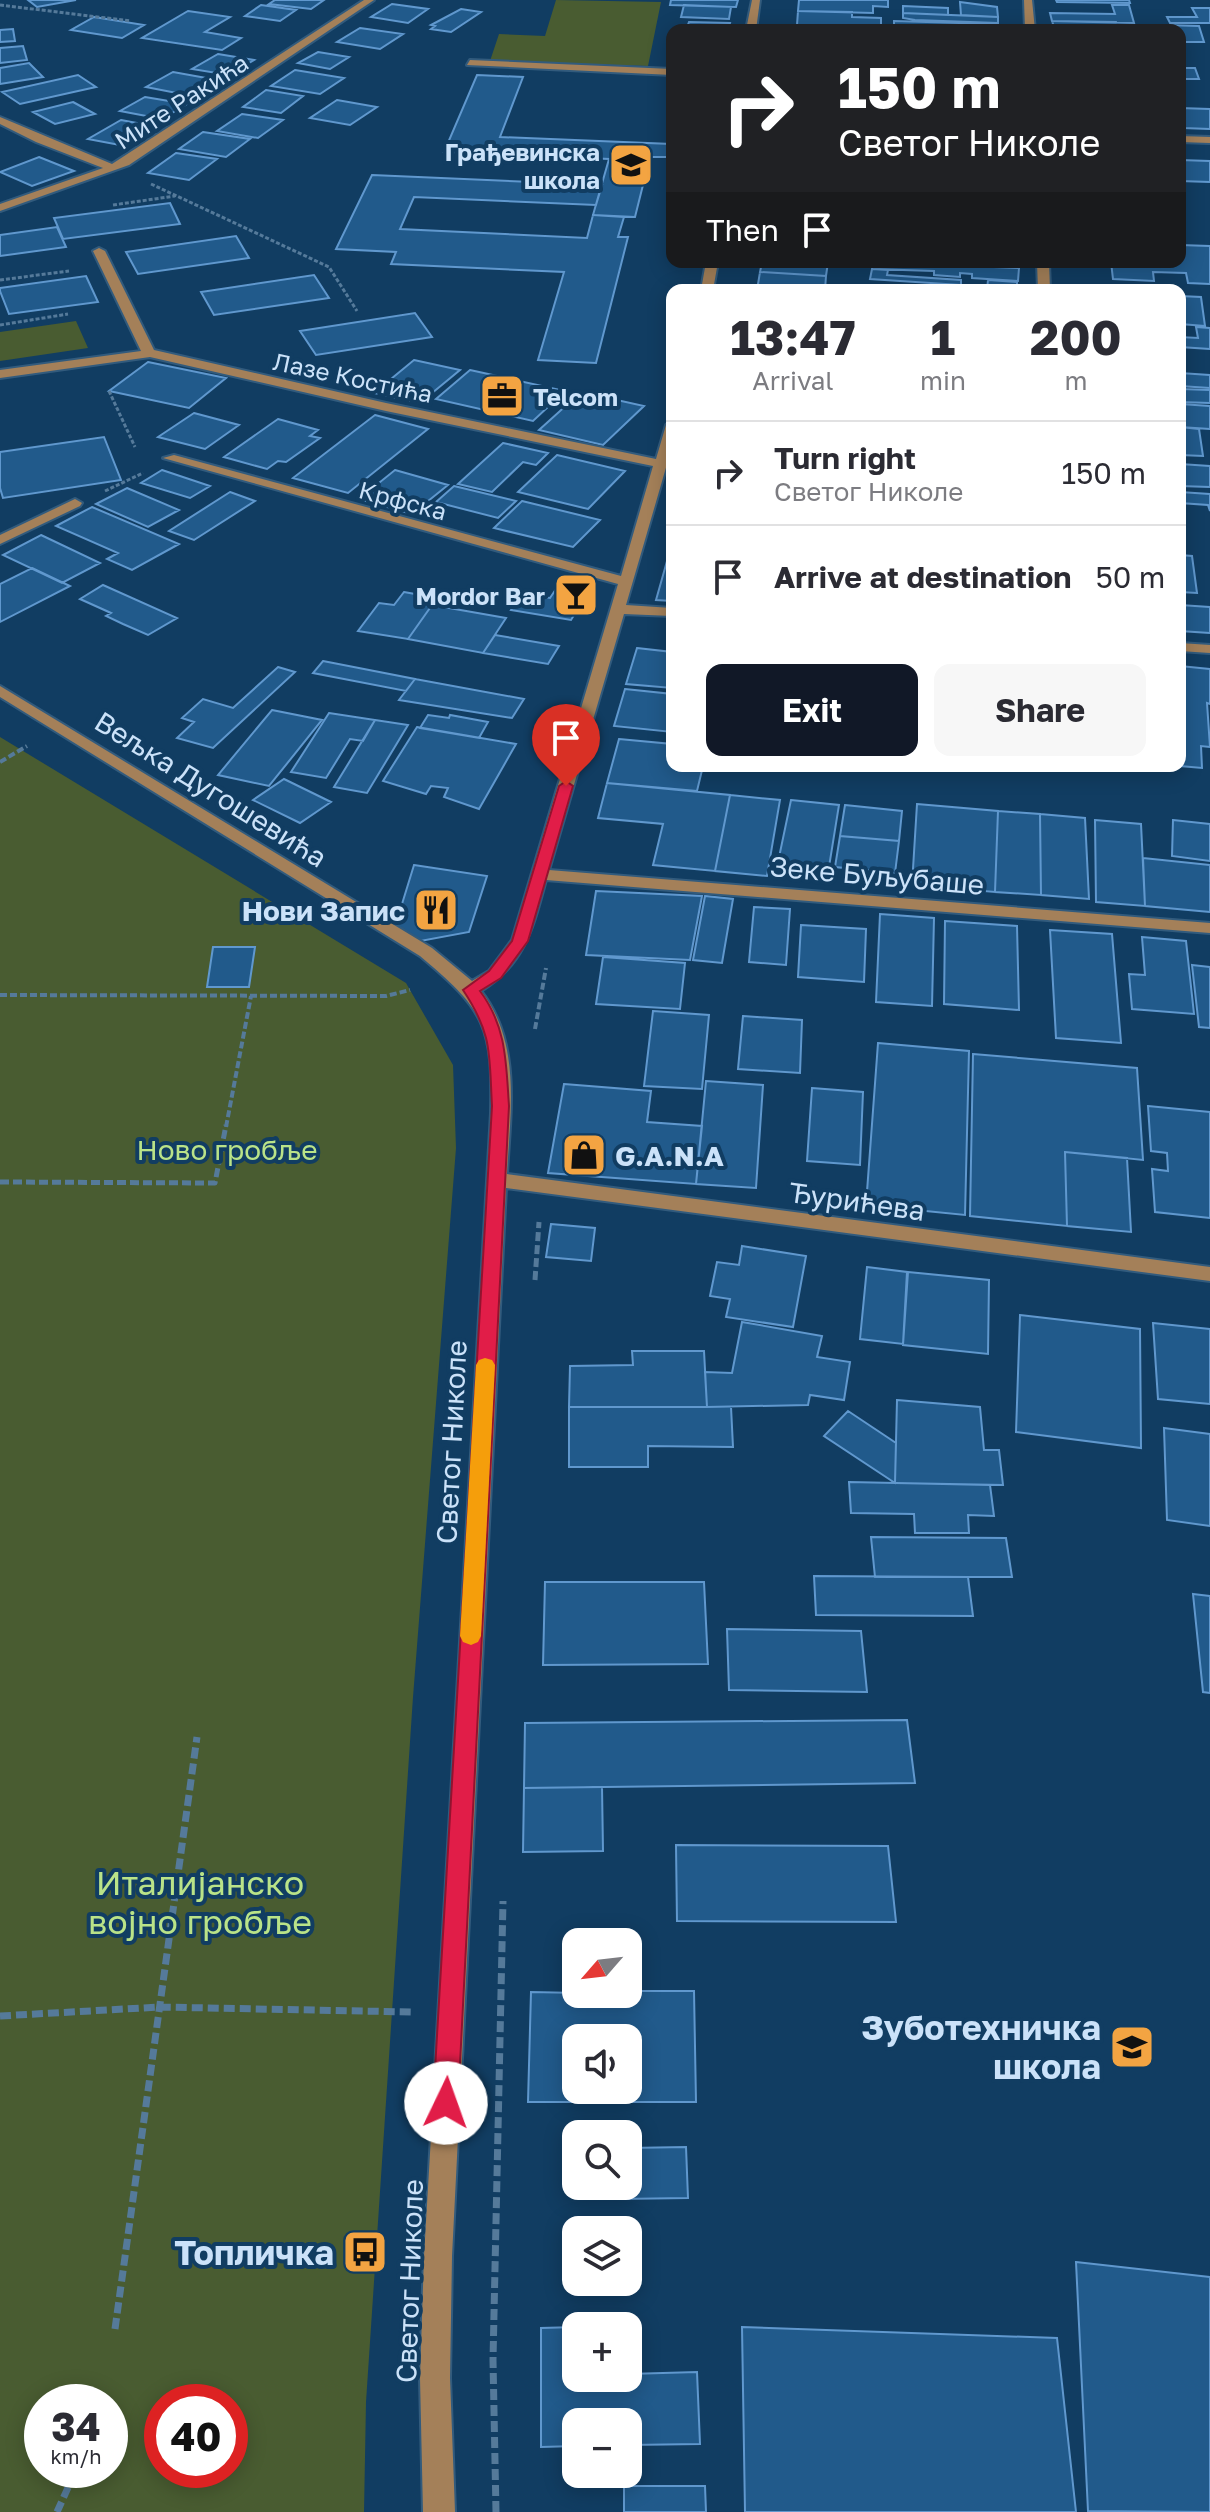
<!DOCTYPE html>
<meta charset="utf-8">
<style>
:root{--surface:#fff;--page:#f7f7f7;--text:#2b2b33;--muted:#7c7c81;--line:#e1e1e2;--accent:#111827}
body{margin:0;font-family:"Golos Text",sans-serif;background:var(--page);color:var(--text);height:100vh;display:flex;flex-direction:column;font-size:30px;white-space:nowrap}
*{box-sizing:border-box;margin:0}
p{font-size:26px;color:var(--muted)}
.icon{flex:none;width:44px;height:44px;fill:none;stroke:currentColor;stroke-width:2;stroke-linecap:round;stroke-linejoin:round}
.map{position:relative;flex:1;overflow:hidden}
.drawer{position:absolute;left:666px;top:284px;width:520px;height:488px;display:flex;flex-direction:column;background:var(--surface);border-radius:16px;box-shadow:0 4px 20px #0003}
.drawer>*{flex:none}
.banner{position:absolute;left:666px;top:24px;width:520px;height:244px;border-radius:16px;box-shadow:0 4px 20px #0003;background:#202124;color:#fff;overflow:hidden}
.needle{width:52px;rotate:242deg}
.tools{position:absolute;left:562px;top:1928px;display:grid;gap:16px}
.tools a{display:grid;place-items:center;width:80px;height:80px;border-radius:16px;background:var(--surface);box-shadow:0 4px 20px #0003;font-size:40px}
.speed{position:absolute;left:24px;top:2384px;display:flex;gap:16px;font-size:40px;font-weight:700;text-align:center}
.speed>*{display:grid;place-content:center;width:104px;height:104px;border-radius:50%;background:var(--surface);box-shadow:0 4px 20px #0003;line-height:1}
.speed small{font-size:20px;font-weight:400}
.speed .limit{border:12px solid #d22;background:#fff;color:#111}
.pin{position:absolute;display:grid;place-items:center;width:68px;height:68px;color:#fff;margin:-82px -34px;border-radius:50% 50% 50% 0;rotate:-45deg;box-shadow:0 0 8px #0007}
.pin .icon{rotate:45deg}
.me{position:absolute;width:88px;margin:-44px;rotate:3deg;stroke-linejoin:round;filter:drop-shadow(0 0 6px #0008)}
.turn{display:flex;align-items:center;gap:28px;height:168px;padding:0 40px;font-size:36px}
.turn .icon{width:104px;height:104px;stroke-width:2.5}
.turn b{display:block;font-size:56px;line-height:68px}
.then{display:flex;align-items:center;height:76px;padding:0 40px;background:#0003;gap:16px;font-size:30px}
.eta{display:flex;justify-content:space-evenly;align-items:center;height:136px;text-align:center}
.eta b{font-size:48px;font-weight:700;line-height:56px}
.action{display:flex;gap:16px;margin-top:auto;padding:16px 40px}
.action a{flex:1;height:92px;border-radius:16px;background:var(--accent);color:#fff;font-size:32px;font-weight:700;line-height:92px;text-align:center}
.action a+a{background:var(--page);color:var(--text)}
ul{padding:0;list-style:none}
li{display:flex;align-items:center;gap:24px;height:104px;padding:0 40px;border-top:2px solid var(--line)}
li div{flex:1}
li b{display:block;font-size:30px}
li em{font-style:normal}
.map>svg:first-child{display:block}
</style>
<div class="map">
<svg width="1210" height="2512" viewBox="0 0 1210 2512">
<rect width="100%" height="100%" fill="#113d62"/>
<path fill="#495c31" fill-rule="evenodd" d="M556 0 661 2 648 66 490 61 499 34 545 36Z
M76 321 88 348 0 361V332Z
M0 737 406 983 453 1065 456 1148 413 1697 366 2402 364 2512H0ZM42 2402H110V2470H42ZM162 2402H230V2470H162Z"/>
<path fill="#215a8b" stroke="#6098ce" stroke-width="2" fill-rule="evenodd" d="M28 0H76L37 7Z
M275 0H324L311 9 269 4Z
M671 0H738L736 7 670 5Z
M799 0H888V7L873 6V13L798 11Z
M1056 0H1129L1130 3 1057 2Z
M960 2 997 7 998 17 961 15Z
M392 4 428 9 408 23 371 17Z
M261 5 296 10 280 21 245 16Z
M684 5 731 7 729 19 681 17Z
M1112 5H1129L1134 23 1052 21 1050 13 1115 14Z
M903 6 948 8V15L903 13Z
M1192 8H1210V23H1170L1167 17H1197Z
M461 9 481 12 451 32 431 29 435 26 431 25Z
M188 11 230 17 205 32 241 38 222 50 142 38Z
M798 11 852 12V17L881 18V28L797 25Z
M903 13 998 17V23L915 20 903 18Z
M94 17 144 25 122 38 71 30Z
M894 21 992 24 1011 27V30L894 29Z
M1052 21 1116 22 1118 28 1054 27Z
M689 22 730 23 728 30H686Z
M797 25 890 28V30H797Z
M1163 25 1199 26 1204 42H1180V30H1164Z
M360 28 403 34 380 49 337 42Z
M13 29 15 41 0 42V30Z
M23 46 27 60 0 63V48Z
M318 52 349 57 330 69 298 63Z
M218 54 254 60 229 75 192 69Z
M29 63 43 77 0 84V68Z
M1180 64 1181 68H1195L1199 79H1180Z
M295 70 344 78 320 94 271 86Z
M173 72 223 81 197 97 146 87Z
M78 75 96 87 20 104 2 92Z
M477 75 523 77 500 137 671 144 668 157H650L635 217 593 215 609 159 444 152Z
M266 90 303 96 281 113 243 107Z
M145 97 187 104 162 119 120 111Z
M337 100 377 107 350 125 310 118Z
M73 102 95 114 55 124 33 112Z
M1180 108 1210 109V129L1183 128Z
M242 114 283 120 258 138 217 131Z
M121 120 158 127 125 146 88 139Z
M203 132 250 139 226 157 179 149Z
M176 153 217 159 189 180 148 173Z
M39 157 74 171 32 186 0 172Z
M1180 160 1210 161V182L1180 181Z
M372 175 602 185 596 205 414 197 400 229 587 238 593 215 624 217 618 237H628L596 363 538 360 564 272 391 264 396 252 336 249Z
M170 203 180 224 63 239 54 218Z
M57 227 66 247 0 256V235Z
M236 236 249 258 138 274 126 252Z
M1180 245 1210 246V284L1188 283 1186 273 1153 272 1154 281 1113 279 1111 262H1180Z
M762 262H828L826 276 760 272Z
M873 262 1019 268 1018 281 972 278V274L960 273V277L934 275V271L872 269Z
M926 262H1019V268Z
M872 269 888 270 887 275 961 280V285L870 279Z
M760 272 826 276 825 290H757Z
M314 275 329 298 214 315 201 292Z
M86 276 98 302 9 314 0 291V288Z
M988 280 1017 282V290H987Z
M928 284 980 287 979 290H927Z
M1180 296 1201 297 1205 326 1180 324Z
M415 313 432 337 316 355 300 331Z
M1196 327 1210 328V349L1180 347V337L1198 338Z
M414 360 460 370 420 403 374 393Z
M148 362 226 378 189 408 109 391Z
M470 370 565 391 533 421 436 399Z
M1180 373 1210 375V388L1180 386Z
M1180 389 1210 390V403L1180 402Z
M581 392 644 406 603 445 539 430Z
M1180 404 1210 406V429L1180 427Z
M194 413 239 425 205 449 158 437Z
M375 415 428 429 348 493 293 478Z
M278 419 318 430 310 436 320 438 286 462 278 461 267 469 224 457Z
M1180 427 1199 429 1203 456 1180 455Z
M104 437 121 480 3 498 0 488V452Z
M503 443 548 453 536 465 523 462 492 492 458 484Z
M557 455 625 471 588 509 518 492Z
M1180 464 1210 466V487L1180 486Z
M162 470 210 486 190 498 141 483Z
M395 470 448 485 412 514 359 499Z
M454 486 516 501 498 518 436 502Z
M127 488 179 510 148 527 96 504Z
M230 492 255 501 194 540 169 531Z
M1180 492 1210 494V511L1208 505 1180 503Z
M522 501 600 520 573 547 494 528Z
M92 507 179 544 132 570 107 559 118 553 56 526Z
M41 535 100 563 62 583 3 555Z
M669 554H672V601L656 600Z
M1180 555 1192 556 1197 593 1180 592Z
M32 568 70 586 0 622V584Z
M103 585 177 618 148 635 123 624 106 616 111 613 80 599Z
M558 586 589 591 571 620 511 610 522 594 550 598Z
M404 592 437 598 408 639 358 631 379 603 394 605Z
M432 605 506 618 483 653 408 639Z
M1180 605 1210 607V633L1180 631Z
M495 635 559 646 548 664 483 653Z
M637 648 672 652V688L626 684Z
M323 661 415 679 406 691 313 673Z
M1180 666 1210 669V704L1207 703 1210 747 1201 746 1202 768 1180 766Z
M278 667 295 672 213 748 177 738 194 722 182 718 203 699 233 708Z
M415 679 524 699 512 718 399 700Z
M625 689 672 694V732L614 726Z
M272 710 322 720 269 786 218 775Z
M329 713 375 720 363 741 350 739 326 778 291 772Z
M428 715 449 718 450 715 488 722 479 738 420 728Z
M375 720 408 725 367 793 334 787Z
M417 727 516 744 479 809 444 797 448 788 431 786 426 794 383 781Z
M619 739 672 744V766H703L697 791 607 783Z
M284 779 331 802 300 823 253 800Z
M607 783 730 795 715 871 653 865 663 824 598 818Z
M730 795 780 800 767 876 715 871Z
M791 800 839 805 829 867 778 862Z
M917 804 998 811 995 892 912 885Z
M845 805 902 811 899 841 840 836Z
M998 811 1040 814 1041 895 995 892Z
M1040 814 1085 818 1089 899 1041 895Z
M1095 820 1141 824 1145 906 1096 902Z
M1173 820 1210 824V861L1172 856Z
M840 836 899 841 895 873 835 867Z
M1143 858 1210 865V912L1145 906Z
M414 865 487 876 469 932 415 942 394 930Z
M596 891 702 896 690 960 586 955Z
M705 896 733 899 722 963 693 960Z
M754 907 790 909 786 965 749 962Z
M880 914 934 918 932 1006 876 1002Z
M945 921 1017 926 1019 1010 944 1004Z
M801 925 866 929 864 982 798 977Z
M1050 930 1112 934 1121 1043 1056 1038Z
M1142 937 1186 941 1194 1014 1132 1009 1129 974 1145 975Z
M213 947H255L249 987H207Z
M603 957 685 963 680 1009 596 1004Z
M1192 965 1210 967V1028L1199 1027Z
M653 1011 709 1015 702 1089 644 1086Z
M743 1016 802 1020 800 1073 738 1069Z
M878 1043 969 1051 965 1215 866 1205Z
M973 1054 1137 1068 1143 1160 1065 1152 1067 1226 970 1216Z
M706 1081 763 1085 756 1188 696 1184Z
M564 1084 651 1091 647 1122 702 1126 696 1184 548 1173Z
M812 1088 863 1092 860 1165 807 1161Z
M1148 1106 1210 1112V1218L1155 1212 1152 1169 1168 1171 1167 1153 1151 1151Z
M1065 1152 1127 1158 1131 1232 1067 1226Z
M551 1224 595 1228 591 1261 546 1257Z
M742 1246 806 1256 793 1327 726 1317 730 1299 710 1296 717 1262 739 1265Z
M867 1267 907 1272 903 1344 860 1339Z
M908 1272 989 1280 988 1354 903 1345Z
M1020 1315 1140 1329 1141 1448 1016 1432Z
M742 1322 822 1336 817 1357 850 1362 844 1400 810 1395 808 1405 707 1407 705 1372 732 1373Z
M1153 1323 1210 1329V1404L1158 1399Z
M632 1351H704L707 1407H569L570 1366 633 1365Z
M897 1400 980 1407 984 1450H999L1003 1485 895 1483Z
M569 1407H731L733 1447 648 1446V1467H569Z
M848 1411 896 1443 895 1483 824 1436Z
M1164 1428 1210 1434V1526L1167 1520Z
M849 1482 990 1485 994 1516 968 1515 969 1533H915L914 1514 851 1513Z
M871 1537 1006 1538 1012 1577H875Z
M814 1576 968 1577 973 1616 816 1615Z
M545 1582H704L708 1664 543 1665Z
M1193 1594 1210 1596V1693L1203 1692Z
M727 1629 861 1631 867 1692 729 1690Z
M907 1720 915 1783 524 1788 525 1723Z
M602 1787 603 1851 523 1852 524 1788Z
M676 1845 888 1846 896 1922 677 1921Z
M628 1991H694L696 2102H528L531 1992 628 1994ZM576 2038H628V2090H576Z
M686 2147 688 2198 619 2199V2186H628V2148Z
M1076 2262 1210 2277V2512L1088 2511Z
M576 2327V2378H628V2374L697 2372 700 2444 628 2445V2422H576V2446L541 2447V2328Z
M742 2327 1057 2338 1076 2512H745Z
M624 2486H705L706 2512H624Z"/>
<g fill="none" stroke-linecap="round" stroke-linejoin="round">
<g stroke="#325b7d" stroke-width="4">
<path id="minor" d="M364 0H374L129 165 0 211V204L103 168 36 142 0 124V117L112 164Z
M752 0H760L756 30H746Z
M1024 0H1032L1035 30H1025Z
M470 60 672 69V75L467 65Z
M1180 136 1210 137V143L1180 142Z
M99 248 105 251 154 350 386 403 656 459 666 425 672 421V447L626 605 672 608V616L624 614 549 870 1210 923V933L546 880C533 927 525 964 481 991 522 1043 510 1114 507 1174L1210 1267V1281L506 1188 452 2256 450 2378 455 2512H423L420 2378 424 2256 491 1113C493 1027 486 1011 420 956L0 697V686L432 948 472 981 489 971 512 940 618 584 163 458 174 455 621 576 653 466 386 411 150 357 0 378V370L141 351 93 251Z
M706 262H718L713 290H701Z
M1037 262H1049L1050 290H1038Z
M75 499 82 503 80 506 0 544V535Z
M1180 643 1210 645V653L1180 651Z"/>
</g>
<path stroke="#557a9a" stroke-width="3" stroke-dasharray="4 2" stroke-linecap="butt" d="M0 5 131 21
M151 184 329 267 357 311
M113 205 175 196
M0 280 69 271
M0 325 68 314
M109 391 135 447
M105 491 143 473"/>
<path stroke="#557a9a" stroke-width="4" stroke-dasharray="7 3" stroke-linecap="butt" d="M0 762 27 746
M0 995 386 996 410 990
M535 1029 546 968
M226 1127 251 996"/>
<path stroke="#557a9a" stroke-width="5" stroke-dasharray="9 4" stroke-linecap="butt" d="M0 1182 215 1183 226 1125
M535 1280 539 1222"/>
<path stroke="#557a9a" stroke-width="7" stroke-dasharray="11 5" stroke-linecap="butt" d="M0 2016 160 2007 411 2012
M115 2329 197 1737
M57 2512 76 2470
M496 2512 493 2360 503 1901"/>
<use href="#minor" fill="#a48059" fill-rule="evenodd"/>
</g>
<path fill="#e11d48" stroke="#92132f" stroke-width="2" d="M566 781 573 786 528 941 501 978 480 991C507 1027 506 1064 509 1106L458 2103 455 2112 446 2116 437 2112 433 2103 492 1106C489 1054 493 1035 463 990L489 971 512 941 559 786Z"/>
<path fill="#f59e0b" d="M485 1358 492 1360 495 1365 481 1636 478 1642 471 1645 463 1642 460 1636 476 1365 479 1360Z"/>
<defs>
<g id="school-square" transform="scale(2.3)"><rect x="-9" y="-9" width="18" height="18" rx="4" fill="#f3a442" stroke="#113d62"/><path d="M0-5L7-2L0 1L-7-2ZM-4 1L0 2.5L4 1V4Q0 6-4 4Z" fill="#111"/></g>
<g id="office-square" transform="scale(2.3)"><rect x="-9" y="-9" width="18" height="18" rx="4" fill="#f3a442" stroke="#113d62"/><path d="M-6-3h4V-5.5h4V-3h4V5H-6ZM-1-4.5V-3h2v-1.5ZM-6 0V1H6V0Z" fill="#111"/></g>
<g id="bar-square" transform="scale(2.3)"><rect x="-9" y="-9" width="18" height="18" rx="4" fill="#f3a442" stroke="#113d62"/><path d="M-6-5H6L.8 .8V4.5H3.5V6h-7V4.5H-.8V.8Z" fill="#111"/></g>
<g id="restaurant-square" transform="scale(2.3)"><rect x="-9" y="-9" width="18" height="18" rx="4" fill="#f3a442" stroke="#113d62"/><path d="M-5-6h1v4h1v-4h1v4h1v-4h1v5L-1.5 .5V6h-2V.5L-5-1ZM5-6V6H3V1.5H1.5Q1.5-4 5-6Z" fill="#111"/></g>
<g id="shop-square" transform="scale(2.3)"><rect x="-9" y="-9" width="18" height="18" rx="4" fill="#f3a442" stroke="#113d62"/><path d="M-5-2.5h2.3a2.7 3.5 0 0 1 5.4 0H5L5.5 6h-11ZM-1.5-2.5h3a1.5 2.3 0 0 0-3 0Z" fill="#111"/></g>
<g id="bus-square" transform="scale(2.3)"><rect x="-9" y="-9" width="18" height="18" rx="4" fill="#f3a442" stroke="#113d62"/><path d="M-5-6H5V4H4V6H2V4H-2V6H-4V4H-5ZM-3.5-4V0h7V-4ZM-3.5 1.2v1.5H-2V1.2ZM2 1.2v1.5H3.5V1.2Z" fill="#111"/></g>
</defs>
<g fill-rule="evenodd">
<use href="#school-square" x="631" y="165"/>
<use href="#office-square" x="502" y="396"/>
<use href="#bar-square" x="576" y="595"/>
<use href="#restaurant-square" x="436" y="910"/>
<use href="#shop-square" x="584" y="1155"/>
<use href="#school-square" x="1132" y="2047"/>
<use href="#bus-square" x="365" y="2252"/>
</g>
<g text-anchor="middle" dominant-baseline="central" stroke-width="8" stroke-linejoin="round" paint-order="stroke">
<g font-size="24" fill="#cbe2f9" stroke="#113d62">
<text transform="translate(181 101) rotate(-33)">Мите Ракића</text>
<text transform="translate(353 377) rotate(12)">Лазе Костића</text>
<text transform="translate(403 500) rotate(15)">Крфска</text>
</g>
<g font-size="24" font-weight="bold" fill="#cbe2f9" stroke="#113d62" text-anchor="end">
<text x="600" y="151">Грађевинска<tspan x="600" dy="28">школа</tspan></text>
<text x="533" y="396" text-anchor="start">Telcom</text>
<text x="545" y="595">Mordor Bar</text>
</g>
<g font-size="28" fill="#cbe2f9" stroke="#113d62">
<text transform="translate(211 789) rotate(32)">Вељка Дугошевића</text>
<text transform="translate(877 875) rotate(5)">Зеке Буљубаше</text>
<text transform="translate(857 1201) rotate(8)">Ђурићева</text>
<text transform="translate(451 1442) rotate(-87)">Светог Николе</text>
<text transform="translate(409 2281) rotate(-88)">Светог Николе</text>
</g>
<g font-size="28" font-weight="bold" fill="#cbe2f9" stroke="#113d62" text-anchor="end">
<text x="405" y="910">Нови Запис</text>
<text x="615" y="1155" text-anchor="start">G.A.N.A</text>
</g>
<g font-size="28" fill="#bae388" stroke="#113d62">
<text x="227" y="1149">Ново гробље</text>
</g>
<g font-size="34" fill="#bae388" stroke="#113d62">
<text x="200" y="1882">Италијанско<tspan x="200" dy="39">војно гробље</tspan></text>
</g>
<g font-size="34" font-weight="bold" fill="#cbe2f9" stroke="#113d62" text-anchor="end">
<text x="1101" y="2027">Зуботехничка<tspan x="1101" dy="39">школа</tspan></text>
<text x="334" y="2252">Топличка</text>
</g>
</g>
</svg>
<div class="tools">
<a><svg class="needle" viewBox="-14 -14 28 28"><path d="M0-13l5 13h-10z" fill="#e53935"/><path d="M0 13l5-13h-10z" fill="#7c7c81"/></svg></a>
<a><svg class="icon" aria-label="sound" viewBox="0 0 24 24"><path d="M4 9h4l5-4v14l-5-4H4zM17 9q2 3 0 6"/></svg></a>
<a><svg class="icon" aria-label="search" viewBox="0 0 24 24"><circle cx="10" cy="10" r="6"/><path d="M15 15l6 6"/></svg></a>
<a><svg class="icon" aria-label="layers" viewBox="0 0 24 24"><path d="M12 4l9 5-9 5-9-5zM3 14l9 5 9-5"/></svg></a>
<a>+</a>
<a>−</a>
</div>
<div class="speed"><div>34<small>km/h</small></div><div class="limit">40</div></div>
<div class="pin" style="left:566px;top:786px;background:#d93025"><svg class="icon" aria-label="arrive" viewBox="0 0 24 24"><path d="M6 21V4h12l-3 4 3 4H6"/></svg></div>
<svg class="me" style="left:446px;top:2103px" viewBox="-20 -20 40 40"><circle r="19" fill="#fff"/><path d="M0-13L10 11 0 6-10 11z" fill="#e11d48"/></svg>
<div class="banner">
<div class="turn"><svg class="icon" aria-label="right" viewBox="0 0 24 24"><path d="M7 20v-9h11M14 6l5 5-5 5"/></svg><div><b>150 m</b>Светог Николе</div></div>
<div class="then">Then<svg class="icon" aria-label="arrive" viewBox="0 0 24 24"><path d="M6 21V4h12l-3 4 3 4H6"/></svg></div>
</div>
<section class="drawer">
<div class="eta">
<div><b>13:47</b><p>Arrival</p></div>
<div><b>1</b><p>min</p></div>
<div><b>200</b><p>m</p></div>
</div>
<ul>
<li><svg class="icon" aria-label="right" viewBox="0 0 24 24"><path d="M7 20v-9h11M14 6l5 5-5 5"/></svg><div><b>Turn right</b><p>Светог Николе</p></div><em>150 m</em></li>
<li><svg class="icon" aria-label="arrive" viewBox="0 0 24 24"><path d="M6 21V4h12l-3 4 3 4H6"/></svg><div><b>Arrive at destination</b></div><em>50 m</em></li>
</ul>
<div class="action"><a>Exit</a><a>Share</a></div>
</section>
</div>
